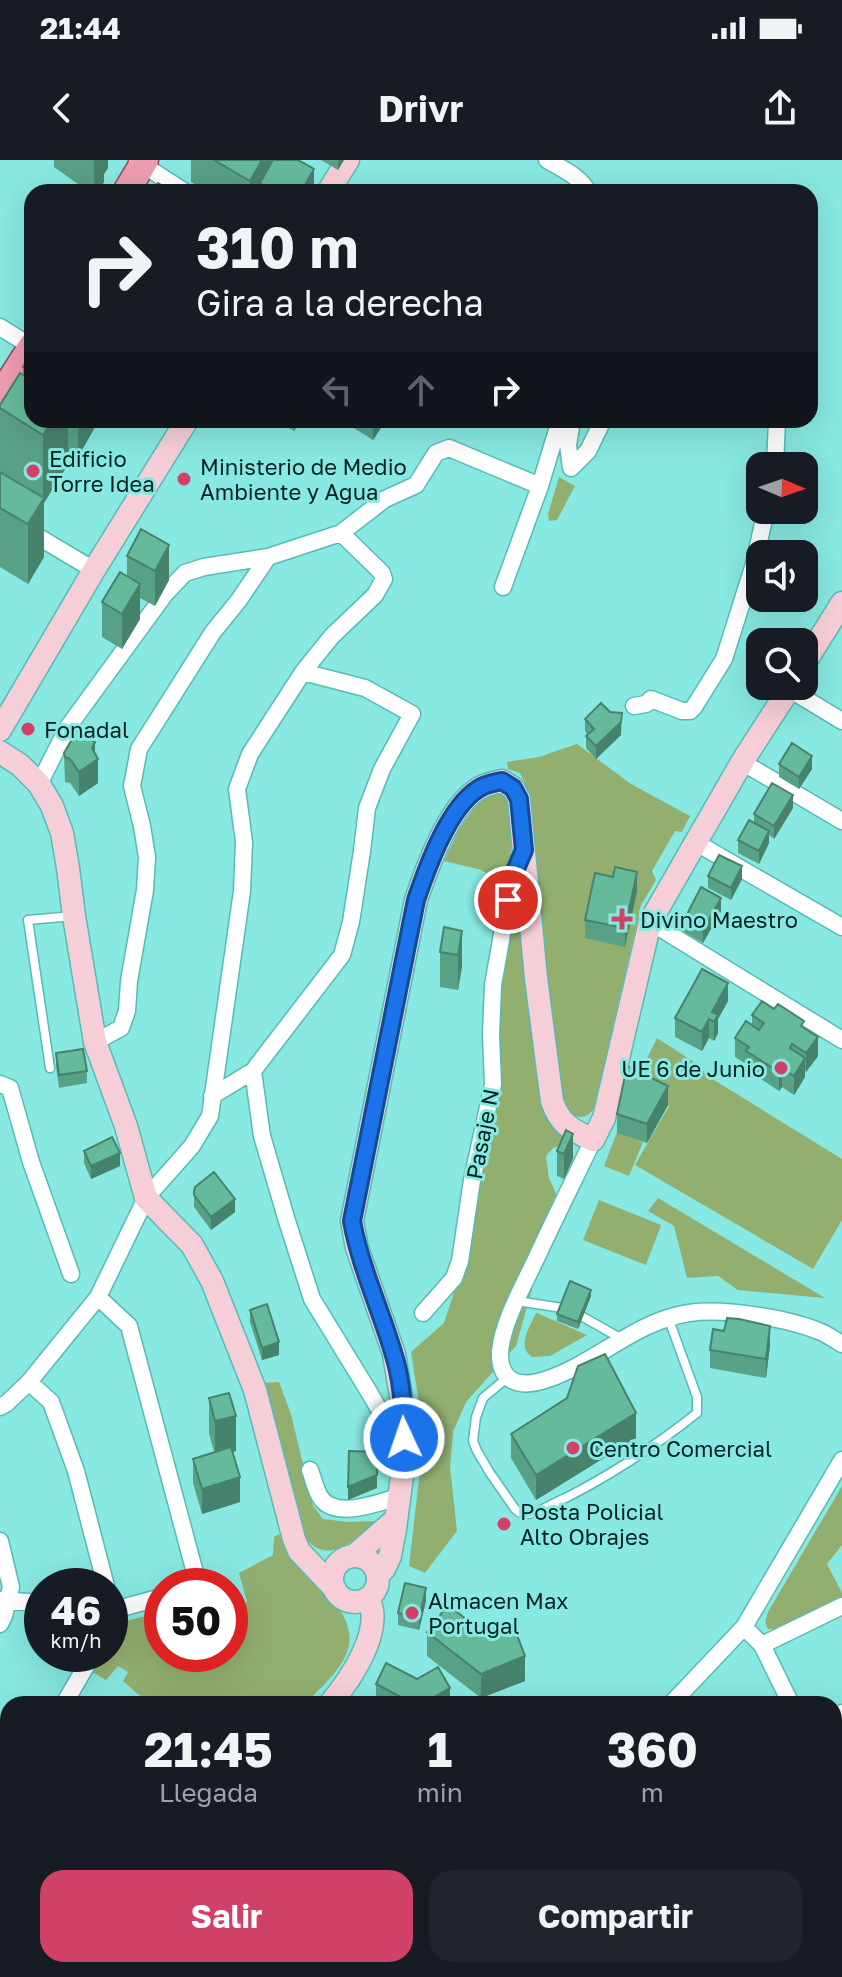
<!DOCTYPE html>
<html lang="es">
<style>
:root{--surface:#171b24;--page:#20242c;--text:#f1f3f6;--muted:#9ea1a6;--accent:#cf4167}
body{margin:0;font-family:"Golos Text",sans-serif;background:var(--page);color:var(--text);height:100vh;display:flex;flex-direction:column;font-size:30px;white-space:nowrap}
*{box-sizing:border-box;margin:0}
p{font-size:26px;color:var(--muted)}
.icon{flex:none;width:44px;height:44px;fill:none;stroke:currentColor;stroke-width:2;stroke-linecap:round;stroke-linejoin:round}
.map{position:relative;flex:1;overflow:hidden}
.details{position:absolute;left:0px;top:1536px;width:842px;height:282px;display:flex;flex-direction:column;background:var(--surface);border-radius:24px 24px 0 0;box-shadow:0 8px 32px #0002}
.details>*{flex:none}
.hud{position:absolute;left:24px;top:24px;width:794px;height:244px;border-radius:24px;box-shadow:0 8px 32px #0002;background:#171b24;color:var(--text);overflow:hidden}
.needle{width:52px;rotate:92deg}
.fabs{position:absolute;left:746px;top:292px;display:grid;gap:16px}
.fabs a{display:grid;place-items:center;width:72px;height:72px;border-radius:16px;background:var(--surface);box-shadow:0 8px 32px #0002;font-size:40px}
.speed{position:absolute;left:24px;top:1408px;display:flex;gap:16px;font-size:40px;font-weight:700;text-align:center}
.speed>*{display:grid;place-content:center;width:104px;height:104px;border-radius:50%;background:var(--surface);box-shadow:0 8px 32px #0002;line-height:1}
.speed small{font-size:20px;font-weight:400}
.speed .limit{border:12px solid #d22;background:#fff;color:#111}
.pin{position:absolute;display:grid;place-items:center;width:68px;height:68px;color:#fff;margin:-34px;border:4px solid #fff;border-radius:50%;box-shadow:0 2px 8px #0007}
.me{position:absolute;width:88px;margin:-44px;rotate:357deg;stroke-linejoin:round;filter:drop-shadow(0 0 6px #0008)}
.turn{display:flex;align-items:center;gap:28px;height:168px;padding:0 40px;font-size:36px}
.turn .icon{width:104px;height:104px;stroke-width:2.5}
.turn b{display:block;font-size:56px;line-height:68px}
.lanes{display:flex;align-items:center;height:76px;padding:0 40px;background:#0003;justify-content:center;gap:40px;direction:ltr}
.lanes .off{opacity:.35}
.eta{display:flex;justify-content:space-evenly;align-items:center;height:136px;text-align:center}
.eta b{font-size:48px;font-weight:700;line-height:56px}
.primary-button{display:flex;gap:16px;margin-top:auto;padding:16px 40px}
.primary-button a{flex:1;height:92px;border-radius:24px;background:var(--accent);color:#fff;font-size:32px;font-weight:700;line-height:92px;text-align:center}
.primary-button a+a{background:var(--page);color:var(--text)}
.status{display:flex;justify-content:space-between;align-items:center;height:56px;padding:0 40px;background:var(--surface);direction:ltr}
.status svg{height:22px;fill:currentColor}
header{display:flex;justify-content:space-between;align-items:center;height:104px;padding:0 40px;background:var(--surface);font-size:36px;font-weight:700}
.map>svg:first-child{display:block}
</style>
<div class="status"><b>21:44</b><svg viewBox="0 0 49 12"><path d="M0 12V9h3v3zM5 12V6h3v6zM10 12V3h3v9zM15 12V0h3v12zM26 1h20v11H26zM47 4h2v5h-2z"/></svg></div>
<header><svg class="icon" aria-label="back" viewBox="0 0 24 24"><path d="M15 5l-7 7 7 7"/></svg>Drivr<svg class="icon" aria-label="share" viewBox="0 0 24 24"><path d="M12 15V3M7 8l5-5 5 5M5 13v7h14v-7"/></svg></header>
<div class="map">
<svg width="842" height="1817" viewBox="0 0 842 1817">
<rect width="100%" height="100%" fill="#87e9e1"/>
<path fill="#92af70" d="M559 317 575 326 557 360 549 361 548 354Z
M577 584 631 624 690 656 682 672 675 671 652 711 656 720 641 745 594 948C585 963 571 957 562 946L539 762 525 623 520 613 508 609 507 602 539 597Z
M494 632C500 633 502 632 506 637 517 650 511 705 507 722L478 709 444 701 460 668 481 639Z
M517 722 545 949 555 970 571 982 553 988 546 996 549 1018 558 1038 516 1186 466 1242 453 1272 450 1306 457 1371 425 1413 409 1406 424 1276 411 1192 444 1163 465 1099 496 852Z
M657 878 694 902 714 920 842 999V1060L813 1109 635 1005 669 946 633 927Z
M617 972 643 982 629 1016 604 1006Z
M658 1038 825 1138 738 1130 718 1116 687 1118 674 1066 648 1051Z
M599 1040 661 1065 646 1105 583 1080Z
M536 1153H537L587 1175 550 1196 532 1197C516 1186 530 1167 536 1153Z
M279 1222 291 1254 313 1346 323 1359 348 1362 376 1361C360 1376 332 1404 310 1383 304 1377 301 1368 297 1360L260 1223Z
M842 1326V1385L827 1404 842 1433V1438L780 1469H768C764 1463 766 1459 768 1452Z
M279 1374C283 1381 286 1389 291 1395 313 1422 365 1456 345 1497 338 1513 317 1531 305 1544H149L123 1521 128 1512 118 1506 106 1520 89 1510 98 1494H110V1472L114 1464 162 1452V1494H230V1449L241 1451 247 1441 239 1413 273 1395 274 1377Z
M161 1810H231L226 1817H159Z"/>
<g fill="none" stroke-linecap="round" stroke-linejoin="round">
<g stroke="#58bbb3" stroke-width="11">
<path id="service" d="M50 908 28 760 73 756
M517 1141 562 1148
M583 1157 622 1179
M508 1217 483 1238 476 1257 473 1281 477 1291 490 1313 515 1349C519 1352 520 1354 526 1354 536 1354 546 1347 555 1343 602 1321 657 1285 697 1253V1237L668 1157"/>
</g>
<g stroke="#58bbb3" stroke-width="19">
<path id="minor" d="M547 0C561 8 581 17 588 32
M137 1 185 32
M0 167 32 187
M572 260 568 285 571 308 588 291 603 260
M775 306 777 260
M0 354 94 410
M503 427 540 326 560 260
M789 529 842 561
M634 546 646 544 651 539 682 551H690L694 547 724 499 754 404 766 350
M742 602 842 661
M39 624 68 567 165 434 185 413 204 407 268 397
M695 682 842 767
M650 762 842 880
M95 882 121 868 127 851 129 821 145 730 147 697 142 666 132 626 139 589 213 472 239 440 268 397 341 373 385 339 416 325 436 293 449 288 540 326
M253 911 262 976 287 1061 312 1139 369 1232 395 1277 401 1292
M0 924 10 928 31 1002 71 1114
M212 936 253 911 342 795 351 762 362 691 367 648 382 609 412 554 365 528 303 512
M593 980C574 1020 554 1060 535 1101 523 1126 502 1164 500 1192 499 1223 520 1228 545 1220 595 1204 635 1161 689 1153 723 1148 789 1158 821 1172 828 1175 835 1180 842 1184
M98 1137 129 1166 194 1409 193 1424 190 1426
M423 1153 454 1118 460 1101 472 1020 493 924 491 875 493 825 512 718 523 691
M29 1222 51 1242 76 1311 106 1426
M0 1247 7 1243 29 1222 98 1137 146 1038 192 986 210 956 242 731 244 682 237 629 250 594 303 512 332 476 375 435 384 419 382 413 341 373
M310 1310C313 1318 315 1327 319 1335 332 1361 377 1343 398 1337
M0 1381 11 1427 4 1456 0 1464
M0 1440 42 1443
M110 1451 162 1437
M744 1467 762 1485 791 1544
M762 1485 842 1446
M64 1544 93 1494
M671 1544 744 1467 842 1300
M834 1557 842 1553
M834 1633 842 1649
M0 1648 8 1633
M834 1670 842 1665
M0 1795 8 1797
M834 1800 842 1793
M146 1817 149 1810
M241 1817 246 1810
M290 1817 294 1810
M402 1817 408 1810
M490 1817 497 1810
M543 1817 549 1810
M676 1817 683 1810
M813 1817 821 1810"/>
</g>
<g stroke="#58bbb3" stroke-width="25">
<path id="secondary" d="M328 32 348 0
M804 504 842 443
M0 570 94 410 187 260
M0 592 20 605 39 624 52 646 62 673 68 708 74 756 95 882 126 966 146 1038 192 1085 212 1121 255 1230 294 1379 299 1391 335 1429
M355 1395 395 1360
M332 1419a23 23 0 1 1 46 0a23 23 0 1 1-46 0Z
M378 1413 384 1409 390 1396 395 1369 404 1301V1255L394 1194 357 1088 352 1061 416 740C427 708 448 648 478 629 485 624 493 623 502 621L513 628 519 639 536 818 552 941C560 965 572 970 593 980L604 958 650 762 742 602 791 526
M330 1544C350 1520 385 1470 368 1438
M43 1817 45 1810"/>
</g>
<g stroke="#93485b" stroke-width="29">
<path id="primary" d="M126 32 145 0
M0 236 32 186"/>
</g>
<use href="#service" stroke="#fff" stroke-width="8"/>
<use href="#minor" stroke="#fff" stroke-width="16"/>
<use href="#secondary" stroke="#f6ced7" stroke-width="22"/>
<use href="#primary" stroke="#ed9db0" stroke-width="26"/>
</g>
<path fill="#58a086" d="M54 0H108V8L104 14V22L97 32H89L54 7Z
M191 0H298L314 32H208L191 22Z
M321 0H344L338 10Z
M32 189V260H99L78 297 68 292 65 293V309L44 343V397L28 424 0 407V245L23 214V207L27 200V194Z
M275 260H301L294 271Z
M341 260H386L373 280Z
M141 369 169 420 155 446 140 438V459L122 489 102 477V442L127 416V396Z
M585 559 621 575 596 599 586 588V576L587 574 585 571Z
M64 593 95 594 98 623 79 636 70 623 65 622Z
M779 604 812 609 799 629 779 617Z
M793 648 774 679 769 675V683L759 704 738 693V680L754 663V654Z
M708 716 742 719 731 740 708 728Z
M637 731 625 787 585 778V760Z
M721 751 703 783 684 772V760Z
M462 771V806L458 830 440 827V792Z
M728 841 718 859V873L714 881 709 878 702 891 675 877V858Z
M752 855 804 868 818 896 806 912 805 911V917L794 935 782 927 779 931 746 909V904L735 897V878L752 866Z
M56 893 87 911V923L59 928 56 906Z
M668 945 647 983 617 973V954Z
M84 991 120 1006 91 1019 84 1003Z
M557 991 573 998 564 1019 557 1016Z
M194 1031 235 1052 211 1070 194 1047Z
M591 1136 578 1169 557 1161V1154Z
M250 1150 279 1195 262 1200 250 1162Z
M724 1171 770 1185 766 1218 710 1208V1190Z
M209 1238 236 1291 232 1292 240 1342 202 1354 193 1323V1299L214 1292 209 1273Z
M511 1274 636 1278 536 1340 511 1298Z
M426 1441 419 1470 398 1465V1453Z
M427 1472 484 1473 525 1521 481 1538 427 1496Z
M417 1519 450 1544H378L376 1543V1524Z"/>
<path fill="#47826d" d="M94 0H108V8L104 14V22L97 32H94Z
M262 0H282L260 23V32H250V21Z
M338 0H344L338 10Z
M314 9V32H301Z
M53 260H68V292L65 293V309L44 343V397L28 424V364L43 339V275Z
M78 260H99L78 297Z
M294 260H301L294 271Z
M374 260H386L373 280V262Z
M169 385V420L155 446V411Z
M140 424V459L122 489V454Z
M622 553 621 575 596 599V586Z
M95 582V601L98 599V623L79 636V612Z
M812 596V609L799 629V617Z
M793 635V648L774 679V666Z
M769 671V683L759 704V691Z
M742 706V719L731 740V728Z
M637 712V731L625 787V768Z
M721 738V751L703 783V771Z
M462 771V806L458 830V795Z
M728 823V841L718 859V873L714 881V862L712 852Z
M709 859V878L702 891V872Z
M818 877V896L806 912V893Z
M805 898V917L794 935V916Z
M782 908V927L779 931V912Z
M668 926V945L647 983V964Z
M573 974V998L564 1019V994Z
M120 993V1006L91 1019V1006Z
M235 1039V1052L211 1070V1057Z
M591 1130V1136L578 1169V1162Z
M770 1166V1185L766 1218V1199Z
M279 1182V1195L262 1200V1188Z
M636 1253V1278L536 1340V1315Z
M236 1256V1291L215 1296V1261Z
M377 1315V1328L348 1340V1327Z
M240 1317V1342L202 1354V1329Z
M426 1428V1441L419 1470V1458Z
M525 1496V1521L481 1538V1514Z
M450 1528V1544H422Z"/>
<path fill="#66ba9c" stroke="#47826d" stroke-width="2" d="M214 0H262L250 21Z
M273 0H298L314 9 301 32H275L260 23Z
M158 23 174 32H152Z
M32 189V216L29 211 23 207 28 198 27 194 30 190Z
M20 213 32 220V260H53L43 275 0 248V245Z
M0 312 44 338 28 364 0 348Z
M141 369 169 385 155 411 127 396Z
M120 412 140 424 122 454 102 442Z
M601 543 610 552 622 553 621 562 596 586 586 576 594 569 585 559Z
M77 571 95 582 92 588 98 599 79 612 70 599 65 597 64 593Z
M792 583 812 596 799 617 779 604Z
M772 623 793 635 774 666 754 654Z
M749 660 769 671 759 691 738 680Z
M719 695 742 706 731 728 708 716Z
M615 707 637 712 625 768 585 760 595 713 613 717Z
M701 727 721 738 703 771 684 760Z
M444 767 462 771 458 795 440 792Z
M702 809 728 823 712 852 718 855 714 862 709 859 702 872 675 858Z
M762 841 774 849 778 844 804 861 801 866 818 877 806 893 792 884 790 888 805 898 794 916 782 908 779 912 746 891 749 887 735 878 746 861 759 870 764 863 752 855Z
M83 889 87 911 59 915 56 893Z
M627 906 668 926 647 964 617 954Z
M566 970 573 974 564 994 557 991Z
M112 977 120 993 91 1006 84 991Z
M214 1012 235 1039 211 1057 194 1035V1031L195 1027Z
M570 1121 591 1130 578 1162 557 1154Z
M267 1144 279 1182 262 1188 250 1150Z
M727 1158 739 1159 770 1166 766 1199 710 1190 713 1169 724 1171Z
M605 1194 636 1253 536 1315 511 1274 567 1238 578 1206Z
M229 1233 236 1256 215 1261 209 1238Z
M231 1287 240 1317 202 1329 193 1299Z
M349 1291 378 1292 377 1315 348 1327Z
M405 1423 426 1428 419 1458 398 1453Z
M448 1445 484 1473 512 1462 525 1496 481 1514 427 1472Z
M386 1503 417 1519 438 1507 450 1528 422 1544H414L376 1524Z"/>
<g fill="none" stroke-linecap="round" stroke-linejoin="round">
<g stroke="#114b97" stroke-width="20">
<path id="route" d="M404 1278C404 1250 402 1219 393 1192 380 1148 360 1106 352 1061L416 740C427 708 448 648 478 629 485 624 493 623 502 621L513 628 519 639 524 690 512 718 508 740"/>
</g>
<use href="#route" stroke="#1a73e8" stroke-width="14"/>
</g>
<g fill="#cf4167" stroke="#87e9e1" stroke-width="3">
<circle cx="33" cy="311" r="8"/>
<circle cx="184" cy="319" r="8"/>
<circle cx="28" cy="569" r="8"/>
<path d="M618 747h8v8h8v8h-8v8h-8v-8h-8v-8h8z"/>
<circle cx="781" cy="908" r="8"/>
<circle cx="573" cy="1288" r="8"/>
<circle cx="504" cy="1364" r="8"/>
<circle cx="412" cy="1453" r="8"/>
</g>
<g text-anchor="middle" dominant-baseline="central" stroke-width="6" stroke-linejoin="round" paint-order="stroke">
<g font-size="22" fill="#022220" stroke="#87e9e1" text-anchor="start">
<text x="49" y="298">Edificio<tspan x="49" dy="25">Torre Idea</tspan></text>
<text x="200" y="306">Ministerio de Medio<tspan x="200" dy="25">Ambiente y Agua</tspan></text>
<text x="44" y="569">Fonadal</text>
<text x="640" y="759">Divino Maestro</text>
<text x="765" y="908" text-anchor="end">UE 6 de Junio</text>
<text x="589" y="1288">Centro Comercial</text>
<text x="520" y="1351">Posta Policial<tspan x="520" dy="25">Alto Obrajes</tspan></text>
<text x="428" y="1440">Almacen Max<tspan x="428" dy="25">Portugal</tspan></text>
</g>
<g font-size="22" fill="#022220" stroke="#87e9e1">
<text transform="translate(482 974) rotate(-79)">Pasaje N</text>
</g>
</g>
</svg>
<div class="fabs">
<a><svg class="needle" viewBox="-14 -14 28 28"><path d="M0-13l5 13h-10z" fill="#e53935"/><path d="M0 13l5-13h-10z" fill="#9ea1a6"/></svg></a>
<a><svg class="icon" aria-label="sound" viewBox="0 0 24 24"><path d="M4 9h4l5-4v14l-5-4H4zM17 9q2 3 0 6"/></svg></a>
<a><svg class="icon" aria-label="search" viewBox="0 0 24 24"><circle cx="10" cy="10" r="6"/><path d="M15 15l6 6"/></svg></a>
</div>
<div class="speed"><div>46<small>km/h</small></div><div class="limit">50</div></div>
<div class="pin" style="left:508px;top:740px;background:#d93025"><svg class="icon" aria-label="arrive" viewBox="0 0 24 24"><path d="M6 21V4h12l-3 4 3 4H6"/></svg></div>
<svg class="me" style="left:404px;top:1278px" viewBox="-20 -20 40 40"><circle r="17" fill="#1a73e8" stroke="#fff" stroke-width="3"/><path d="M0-11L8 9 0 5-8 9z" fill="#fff"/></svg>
<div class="hud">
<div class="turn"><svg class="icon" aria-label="right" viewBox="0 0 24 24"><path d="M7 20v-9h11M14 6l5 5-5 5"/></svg><div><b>310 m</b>Gira a la derecha</div></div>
<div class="lanes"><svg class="icon off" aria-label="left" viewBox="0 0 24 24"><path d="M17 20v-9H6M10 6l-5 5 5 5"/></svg><svg class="icon off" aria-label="ahead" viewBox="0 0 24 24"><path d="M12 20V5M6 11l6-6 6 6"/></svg><svg class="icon" aria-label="right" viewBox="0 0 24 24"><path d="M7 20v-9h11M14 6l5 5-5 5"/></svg></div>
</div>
<section class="details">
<div class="eta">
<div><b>21:45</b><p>Llegada</p></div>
<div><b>1</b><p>min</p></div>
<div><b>360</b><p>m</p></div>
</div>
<div class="primary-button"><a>Salir</a><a>Compartir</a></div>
</section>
</div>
